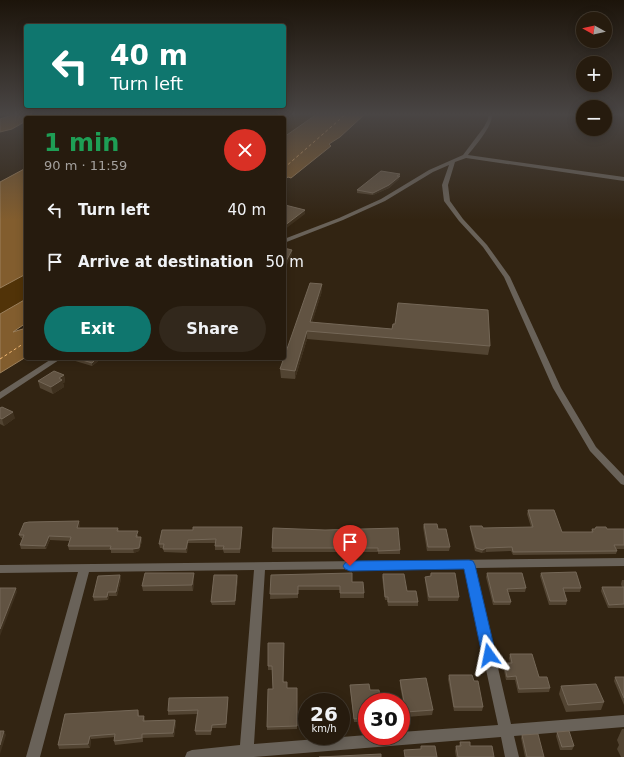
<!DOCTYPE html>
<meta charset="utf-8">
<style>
:root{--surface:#261b0e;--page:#32281c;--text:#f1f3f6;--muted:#a4a19e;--line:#42392e;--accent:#0f766e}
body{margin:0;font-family:"DejaVu Sans",sans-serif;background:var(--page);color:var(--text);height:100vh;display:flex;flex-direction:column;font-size:15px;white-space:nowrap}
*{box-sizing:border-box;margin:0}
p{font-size:13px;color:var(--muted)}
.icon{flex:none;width:22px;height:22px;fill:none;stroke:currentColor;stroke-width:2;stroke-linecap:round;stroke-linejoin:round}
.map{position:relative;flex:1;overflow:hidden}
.details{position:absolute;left:24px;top:116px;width:262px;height:244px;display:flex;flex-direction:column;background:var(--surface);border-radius:4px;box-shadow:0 2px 10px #0003,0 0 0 1px var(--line)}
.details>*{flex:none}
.top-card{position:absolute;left:24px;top:24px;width:262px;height:84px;border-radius:4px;box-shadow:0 2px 10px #0003,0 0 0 1px var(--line);background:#0f766e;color:#fff;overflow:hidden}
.needle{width:26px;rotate:278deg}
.fabs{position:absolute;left:576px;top:12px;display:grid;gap:8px}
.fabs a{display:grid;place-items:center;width:36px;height:36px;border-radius:50%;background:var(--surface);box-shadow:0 2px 10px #0003,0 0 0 1px var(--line);font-size:20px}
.speed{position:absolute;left:298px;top:693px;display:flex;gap:8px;font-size:20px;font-weight:700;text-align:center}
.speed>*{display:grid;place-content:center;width:52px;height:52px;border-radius:50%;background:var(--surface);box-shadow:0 2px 10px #0003,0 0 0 1px var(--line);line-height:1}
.speed small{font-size:10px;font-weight:400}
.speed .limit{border:6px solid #d22;background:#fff;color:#111}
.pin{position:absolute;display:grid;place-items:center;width:34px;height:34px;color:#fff;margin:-41px -17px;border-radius:50% 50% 50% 0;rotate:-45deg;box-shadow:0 0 4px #0007}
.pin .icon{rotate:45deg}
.me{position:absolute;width:44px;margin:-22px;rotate:348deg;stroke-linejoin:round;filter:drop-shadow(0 0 3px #0008)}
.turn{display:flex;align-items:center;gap:14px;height:84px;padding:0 20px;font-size:18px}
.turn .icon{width:52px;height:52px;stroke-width:2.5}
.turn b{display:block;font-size:28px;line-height:34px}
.round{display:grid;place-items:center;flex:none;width:42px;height:42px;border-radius:21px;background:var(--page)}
.summary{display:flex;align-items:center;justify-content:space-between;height:68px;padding:0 20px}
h1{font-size:24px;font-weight:800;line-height:30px;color:#1e9e55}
.primary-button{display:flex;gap:8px;margin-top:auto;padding:8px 20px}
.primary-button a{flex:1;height:46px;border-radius:24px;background:var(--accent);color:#fff;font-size:16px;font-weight:800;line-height:46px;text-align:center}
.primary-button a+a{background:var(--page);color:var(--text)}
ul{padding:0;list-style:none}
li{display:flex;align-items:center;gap:12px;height:52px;padding:0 20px}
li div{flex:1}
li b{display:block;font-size:15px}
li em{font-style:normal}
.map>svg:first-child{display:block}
</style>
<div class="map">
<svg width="624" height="757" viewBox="0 0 624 757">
<rect width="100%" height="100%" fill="#322412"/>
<path fill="#513308" d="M289 114H317L284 137V118H283Z
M26 274V299L0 314V288Z"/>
<path fill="#825d2e" stroke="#9c805c" d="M15 114H44L26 118V121L12 129 0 132V119Z
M124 114H289L283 118H116Z
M317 114H365L340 137 329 144 331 146 291 178 288 177 284 180V137Z
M26 168V274L0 288V182Z
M26 299V323L13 332 26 328V357L0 373V314Z"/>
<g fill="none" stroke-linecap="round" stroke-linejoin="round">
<path stroke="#f4ba75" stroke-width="1" stroke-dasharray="3 2.5" stroke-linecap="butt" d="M284 168 346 114
M0 359 26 342"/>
<path fill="#696259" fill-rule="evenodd" d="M488 114H492C493 126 476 145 468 155L624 177V181L466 158 455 162 448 185 450 201 463 219 487 245 510 277 561 388 596 447 624 476V485L621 484 590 451 553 388 504 277 483 247 459 221 444 201 442 185 449 165 433 172 385 201 343 220 284 243V239L339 218 381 199 429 170 463 155 484 127 488 119Z
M53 358H62L0 399V392Z
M624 558V566L475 568 511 724 624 715V727L514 736 519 757H505L501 737 254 757H185L187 752 192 750 240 745 254 570 89 572 40 757H26L78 572 0 573V565ZM464 568 498 725 401 732V736L367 735 254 744 265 570Z"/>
</g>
<path fill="#524432" d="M400 174 399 179 389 188 373 195 357 193V190Z
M322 291 312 322 490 346 488 355 307 339 295 379 281 378 280 369Z
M72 358H102L92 366 72 360Z
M64 375 65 382 63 383 64 387 53 394 40 388 38 381Z
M0 408 15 418 4 426 0 424Z
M528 510 562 532H591L592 529H624V549H616L617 551 616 554 513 555 511 551 486 552 482 553 475 551 470 529V526L483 528 531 527 527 514Z
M424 524 438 529 450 547 449 551H427L423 527Z
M80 525 79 528H118L119 531 138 535V537H141L142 541 139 551 134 553H111V550H69L68 546 70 541 50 540 46 549H21L20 545 23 538H21L19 535Z
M242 527 240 553H224L223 550H215V543H188L187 553 164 552 163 548H160L159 544 193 530Z
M273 528 400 550V554H378V552H272Z
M431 573 459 597 458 601H428L425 580V577L430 576Z
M487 573 526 588 525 592H508L511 602 510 605H493L486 577Z
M541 573 581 588 580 592H564L567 601 566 605H549L540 576Z
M383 574 407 591 418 602V606H388L387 600H385L382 577Z
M120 575 121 579 117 596H109L108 600 94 601 93 597Z
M237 575 238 578 235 605H212L211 602Z
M271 575 352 582 364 593V598H340V590H298V598L270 599Z
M194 579 193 591H143L142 586Z
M622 580H624V608H608L601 591 602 587H622L621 584Z
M268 643 284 682 287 688H297V729L267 730V727L273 689 272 670H268Z
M510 654 539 677 550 688 549 692 518 693 515 680H506L503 666 504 663H510L509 658Z
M449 675 474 681 483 707 482 711H454L448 679Z
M615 677H624V705L614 681Z
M400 680 433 710 432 715 406 717 400 686Z
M350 685 370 690 367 702V722H354L350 689Z
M561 686 604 702 601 710 566 712 559 694Z
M228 697V701L226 728H212L211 735H196L195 731 197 714 168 715V711Z
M138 710 139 714V716H144L145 721 175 720 176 723 174 737 143 738V742L115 745 114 741 115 737 91 739 90 748 59 749 58 745Z
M622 729H624V757H621L617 749 619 745 617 740Z
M557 732 574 746 572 750H560L556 736Z
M522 735 544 757H525L521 738Z
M460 742 470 746 494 757H456L455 751 456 746H459Z"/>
<path fill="#3f311f" d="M400 174 399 179 389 188 373 195V193Z
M305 210V214L284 230V226Z
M292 250V255L284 270V265Z
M322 284V291L310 330V322Z
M307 331V339L295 379V371Z
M97 358H102L92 366V363Z
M64 375 65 382 63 383 64 387 53 394 51 387 59 378Z
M13 412 15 418 4 426 2 419Z
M79 521 80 525 78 531 77 528Z
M242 527V531L240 553V549Z
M49 536 50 540 46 549 45 546Z
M141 537 142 541 139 551 134 553 133 549Z
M188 540V543L187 553 186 549Z
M486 548V552L482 553 483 550Z
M194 573V579L193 591 192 585Z
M120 575 121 579 117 596 116 592Z
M237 575 238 578 235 605V601Z
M16 588 17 592 0 636V629Z
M108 592 109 596 108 600 107 597Z
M175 720 176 723 174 737 173 733Z
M4 731 6 735 0 754V745Z
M90 736 91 739 90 748 88 744Z"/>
<path fill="#615342" stroke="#746757" d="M381 171 400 174 397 176H400L389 185 373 193 357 190Z
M285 205 305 210 284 226V206Z
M284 248 292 250 284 265Z
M310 283 322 284 310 322 392 329 393 324H395L398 303 488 310 490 346 307 331 295 371 280 369Z
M76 358H97L92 363Z
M54 371 64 375 59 378 62 380 51 387 38 381Z
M2 407 13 412 2 419 0 418V408Z
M528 510H554L562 532H593L592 529H595L596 527H606L607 529H624V545H614L617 551 513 552 512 547 486 548 483 550 476 548 470 526H482L483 528 533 527Z
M79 521 77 528H118L117 531H138L136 537H141L139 548 133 549H110L111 546H68L71 537 49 536 45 546 20 545 24 535H19L24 523 29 522Z
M424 524H437L438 529H446L450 547H428Z
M193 527H242L240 549H223L224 546H215L216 539 188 540 186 549H163L164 544H159L162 530H193Z
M273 528 325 530 398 528 400 550 378 551V548H272Z
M576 572 581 588H563L567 601H550L541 573Z
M145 573H194L192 585 142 586Z
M352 573V582H363L364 593H340V586H298V594H270L271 575Z
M431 573H455L459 597H429L425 577 431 576Z
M487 573H522L526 588 507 589 511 602H494Z
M383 574H404L407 591H416L418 602H388V597H385Z
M120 575 116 592H108L107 597H93L98 576Z
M214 575H237L235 601 211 602Z
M602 587H624V604L609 605Z
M0 588H16L0 629Z
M268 643H284L283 682H287V688H297V726L267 727 268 689H273L272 666H268Z
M510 654H532L539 677H547L550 688 519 689 516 676 507 677 504 663H512Z
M449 675H472L474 681H478L483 707H454Z
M615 677H624V698Z
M426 678 433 710 406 712 400 680Z
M369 684 370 690H379L381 702H367V718L354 719 350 685Z
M596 684 604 702 568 705 561 686Z
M228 697 226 724 212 725 211 731H195L198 710 168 711 169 698Z
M138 710V716H144L143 721 175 720 173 733 142 734V738L114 741 115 734 90 736 88 744 58 745 65 714Z
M0 731H4L0 745Z
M569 731 574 746 562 747 557 732Z
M538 734 544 757H527L522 735Z
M460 742H470V746H492L494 757H458L456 746H461Z
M421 746H435L437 757H405L404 750 421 749Z
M381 754V757H319Z"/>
<linearGradient id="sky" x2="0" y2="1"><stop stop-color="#1c140a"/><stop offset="0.52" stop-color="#494544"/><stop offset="1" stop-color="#494544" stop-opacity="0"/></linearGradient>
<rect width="624" height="220" fill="url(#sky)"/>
<path fill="#1a73e8" stroke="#114b97" d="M469 560 473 561 475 565 496 655 494 659 489 661 484 659 482 655 464 569 350 571 345 569 343 566 345 563 350 561Z"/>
</svg>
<div class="fabs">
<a><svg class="needle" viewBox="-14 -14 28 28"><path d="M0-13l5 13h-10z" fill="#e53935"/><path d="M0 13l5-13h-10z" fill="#a4a19e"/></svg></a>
<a>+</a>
<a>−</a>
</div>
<div class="speed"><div>26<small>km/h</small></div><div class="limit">30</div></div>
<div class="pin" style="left:350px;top:566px;background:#d93025"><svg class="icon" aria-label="arrive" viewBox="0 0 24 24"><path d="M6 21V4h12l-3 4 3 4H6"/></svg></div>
<svg class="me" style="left:489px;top:655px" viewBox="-20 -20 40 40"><path d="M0-17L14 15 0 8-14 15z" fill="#1a73e8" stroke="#fff" stroke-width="4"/></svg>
<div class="top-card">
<div class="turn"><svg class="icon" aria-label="left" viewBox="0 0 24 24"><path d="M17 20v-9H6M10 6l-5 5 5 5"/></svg><div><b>40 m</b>Turn left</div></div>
</div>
<section class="details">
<div class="summary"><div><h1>1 min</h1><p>90 m · 11:59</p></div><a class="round" style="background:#d93025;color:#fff"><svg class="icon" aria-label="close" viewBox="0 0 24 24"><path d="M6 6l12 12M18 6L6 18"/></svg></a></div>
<ul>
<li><svg class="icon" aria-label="left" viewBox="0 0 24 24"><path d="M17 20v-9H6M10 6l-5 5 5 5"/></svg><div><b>Turn left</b></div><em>40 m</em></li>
<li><svg class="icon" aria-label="arrive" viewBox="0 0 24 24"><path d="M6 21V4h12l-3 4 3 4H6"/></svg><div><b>Arrive at destination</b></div><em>50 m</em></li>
</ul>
<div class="primary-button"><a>Exit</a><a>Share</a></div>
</section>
</div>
